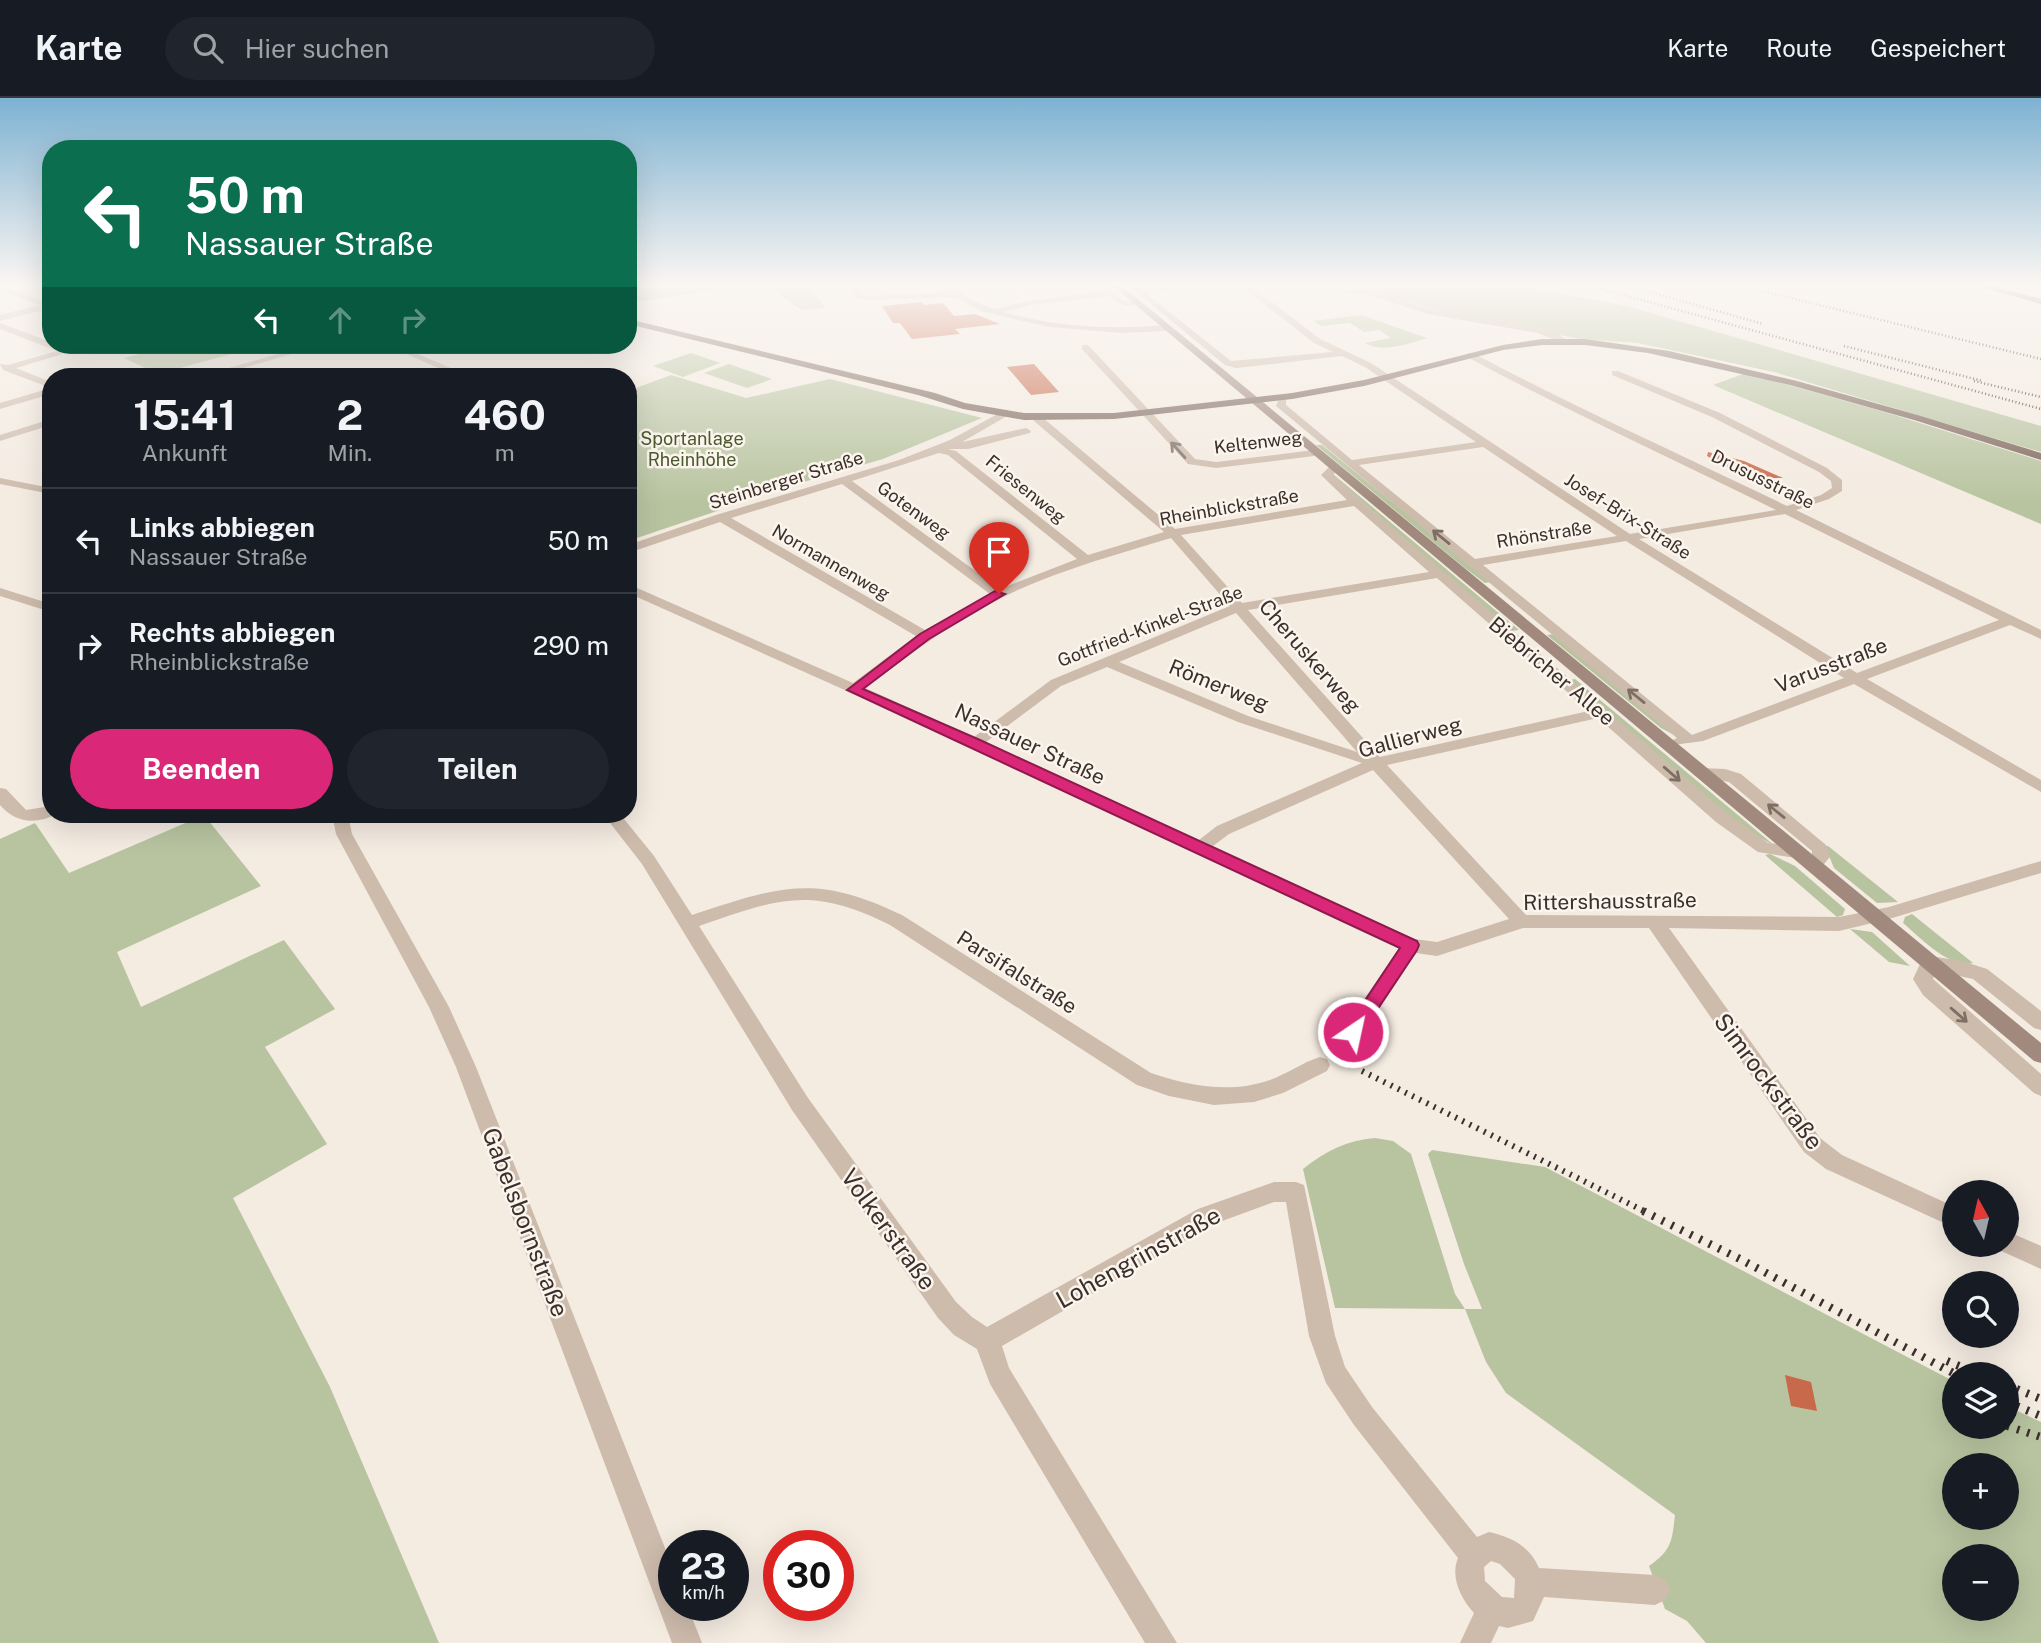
<!DOCTYPE html>
<html lang="de">
<meta charset="utf-8">
<style>
:root{--surface:#171b24;--page:#20242c;--text:#f1f3f6;--muted:#9ea1a6;--line:#363941;--accent:#db2777}
body{margin:0;font-family:"Public Sans",sans-serif;background:var(--page);color:var(--text);height:100vh;display:flex;flex-direction:column;font-size:26px;white-space:nowrap}
*{box-sizing:border-box;margin:0}
p{font-size:23px;color:var(--muted)}
.icon{flex:none;width:38px;height:38px;fill:none;stroke:currentColor;stroke-width:2;stroke-linecap:round;stroke-linejoin:round}
.map{position:relative;flex:1;overflow:hidden}
.sheet{position:absolute;left:42px;top:270px;width:595px;height:455px;display:flex;flex-direction:column;background:var(--surface);border-radius:28px;box-shadow:0 7px 28px #0002}
.sheet>*{flex:none}
.hud{position:absolute;left:42px;top:42px;width:595px;height:214px;border-radius:28px;box-shadow:0 7px 28px #0002;background:#0b6e4f;color:#fff;overflow:hidden}
.needle{width:46px;rotate:352deg}
.buttons{position:absolute;left:1942px;top:1082px;display:grid;gap:14px}
.buttons a{display:grid;place-items:center;width:77px;height:77px;border-radius:50%;background:var(--surface);box-shadow:0 7px 28px #0002;font-size:35px}
.speed{position:absolute;left:658px;top:1432px;display:flex;gap:14px;font-size:35px;font-weight:700;text-align:center}
.speed>*{display:grid;place-content:center;width:91px;height:91px;border-radius:50%;background:var(--surface);box-shadow:0 7px 28px #0002;line-height:1}
.speed small{font-size:18px;font-weight:400}
.speed .limit{border:10px solid #d22;background:#fff;color:#111}
.pin{position:absolute;display:grid;place-items:center;width:60px;height:60px;color:#fff;margin:-72px -30px;border-radius:50% 50% 50% 0;rotate:-45deg;box-shadow:0 0 7px #0007}
.pin .icon{rotate:45deg}
.me{position:absolute;width:77px;margin:-38px;rotate:34deg;stroke-linejoin:round;filter:drop-shadow(0 0 5px #0008)}
.turn{display:flex;align-items:center;gap:24px;height:147px;padding:0 28px;font-size:32px}
.turn .icon{width:91px;height:91px;stroke-width:2.5}
.turn b{display:block;font-size:49px;line-height:60px}
.lanes{display:flex;align-items:center;height:66px;padding:0 28px;background:#0003;justify-content:center;gap:35px;direction:ltr}
.lanes .off{opacity:.35}
.eta{display:flex;justify-content:space-evenly;align-items:center;height:119px;text-align:center}
.eta b{font-size:42px;font-weight:700;line-height:49px}
.button{display:flex;gap:14px;margin-top:auto;padding:14px 28px}
.button a{flex:1;height:80px;border-radius:42px;background:var(--accent);color:#fff;font-size:28px;font-weight:700;line-height:80px;text-align:center}
.button a+a{background:var(--page);color:var(--text)}
ul{padding:0;list-style:none}
li{display:flex;align-items:center;gap:21px;height:105px;padding:0 28px;border-top:2px solid var(--line)}
li div{flex:1}
li b{display:block;font-size:26px}
li em{font-style:normal}
header{display:flex;align-items:center;gap:42px;box-sizing:border-box;height:98px;padding:0 35px;background:var(--surface);border-bottom:2px solid var(--line)}
header strong{font-size:33px}
nav{display:flex;gap:38px;margin-inline-start:auto;font-size:24px}
.search{width:490px;height:63px;background:var(--page);display:flex;align-items:center;gap:18px;box-sizing:border-box;padding:0 24px;border-radius:38px;color:var(--muted);font-size:26px}
.map>svg:first-child{display:block}
</style>
<header>
<strong>Karte</strong>
<div class="search"><svg class="icon" aria-label="search" viewBox="0 0 24 24"><circle cx="10" cy="10" r="6"/><path d="M15 15l6 6"/></svg>Hier suchen</div>
<nav><a>Karte</a><a>Route</a><a>Gespeichert</a></nav>
</header>
<div class="map">
<svg width="2041" height="1545" viewBox="0 0 2041 1545">
<rect width="100%" height="100%" fill="#f4ebe1"/>
<path fill="#b8c4a0" fill-rule="evenodd" d="M628 188H746L628 205Z
M766 188H809L825 210 802 212Z
M1357 188H1522L1627 208 2041 328V354L1774 274 1638 245 1580 241 1444 215Z
M1361 217 1427 240C1408 246 1383 255 1365 245L1391 240 1379 232 1364 234 1350 225 1321 228 1313 223Z
M173 247H264L158 276 124 260Z
M691 255 720 265 683 279 653 268Z
M729 266 772 281 747 290 704 275Z
M1746 275 1888 315 2041 363V426L1713 287Z
M671 277 746 300 830 281 982 320 883 361 714 410 720 412 628 443V293Z
M1316 347H1322L1491 484 1485 485 1465 470Z
M1333 376 1519 532 1511 533 1331 377Z
M1555 536 1676 638 1661 630 1547 537Z
M1575 581 1775 748 1746 732 1570 582Z
M204 717 261 788 117 854 141 909 284 842 335 911 265 949 327 1046 233 1100 330 1289 439 1545H0V741L35 725 69 775Z
M1825 748H1828L1898 804 1877 805 1834 770Z
M1770 756 1795 768 1845 811 1843 817 1837 819 1765 757Z
M1912 816 1973 865C1948 870 1921 840 1903 825L1905 819Z
M1850 831 1872 834 1910 868 1889 864Z
M1375 1040 1393 1043 1411 1056 1455 1196 1465 1211H1482L1464 1166 1428 1056 1432 1052 1545 1069 1955 1284V1328H2007V1308L2041 1324V1545H1706L1687 1523 1665 1511 1649 1468C1672 1452 1672 1443 1675 1417L1506 1295 1486 1264 1465 1211 1335 1210 1303 1071C1326 1053 1347 1042 1375 1040ZM1955 1367H2007V1419H1955ZM1955 1458H2007V1510H1955Z"/>
<path fill="#c8694b" d="M922 204 924 207 943 205 954 218 975 216 1000 226 955 231 960 236 912 241 900 225H893L882 208Z
M1034 266 1059 294 1031 297 1007 269Z
M1708 354 1744 363 1783 380H1747L1707 358Z
M1785 1277 1811 1284 1817 1313 1791 1308Z"/>
<g fill="none" stroke-linecap="round" stroke-linejoin="round">
<path fill="#cdbbac" fill-rule="evenodd" d="M0 188 51 205V210L0 223V217L40 207 0 192Z
M847 188H856L862 196 869 198 950 194 943 188H953L972 202 994 211 1030 203 1104 193 1099 188H1108L1122 202 1141 205C1130 211 1117 206 1109 198L1030 207 1003 214C1055 229 1111 232 1165 227L1169 230 1165 233 1122 235 1049 229 981 213 956 199 869 202 856 200Z
M1129 188 1142 191 1200 188 1147 196 1231 263 1333 254 1314 245 1241 188H1251L1320 241 1371 265 1630 436 1776 412C1673 361 1568 313 1467 259V255H1473C1576 310 1682 357 1787 408L1821 397 1832 390 1831 383 1819 374 1712 319 1612 277V273H1618L1720 315 1827 370 1842 382V393L1829 401 1796 412 2041 532V541L2010 527 1867 581 2041 682V694L1854 586 1703 643 1673 647 1670 644 1677 640 1276 308 1280 298H1286V307L1352 362 1476 344 1365 269 1342 258 1236 270 1225 267ZM1483 349 1617 438 1475 461 1359 367ZM1785 416 1999 522 1857 575 1639 441ZM1626 443 1844 580 1692 637 1483 467Z
M1258 188 1354 192 1346 188C1375 188 1402 204 1429 211 1471 223 1536 218 1570 244L1566 247 1538 235 1427 216 1366 196Z
M0 225 51 244V247L67 250 92 247 16 270 51 284V290L3 272 0 266 8 267 57 253 0 231Z
M309 247H322L216 278H201Z
M385 247H396L470 278H457Z
M1082 247H1088L1195 361 1216 364 1314 352 1319 355 1314 358 1216 370 1188 366 1082 251Z
M51 290V296L0 311V305Z
M1003 313 1008 316 1007 318 962 344 1026 330 1031 333 1030 335 968 351H948L956 353 1088 457 1164 434 1034 323V319H1042L1175 431 1347 402 1321 377 1330 368H1338L1339 370 1333 377 1360 402 1728 716 1768 745 1796 748 1805 754 1796 760 1758 754 1716 724 1598 620 1387 667 1526 817 1839 819 1889 809 2041 763V775L1889 821 1839 833 1669 830 1820 1040 1842 1057 1955 1109V1130L1826 1071 1804 1054 1649 830H1523L1437 858 1416 855 1360 940 1353 942 1346 940 1343 934 1346 928 1399 850 970 648 628 495V486L853 585 916 538 720 424 628 455V447L716 417 899 362 950 342ZM939 355 948 357 1077 461 1000 491 852 383ZM842 386 990 496 925 532 731 420ZM1354 408 1429 474 1242 505 1181 437ZM1171 440 1230 508 1051 582 974 639 865 590C909 557 953 523 1003 499 1056 473 1115 457 1171 440ZM1437 480 1589 613 1380 659 1248 512ZM1236 515 1357 654 1248 618 1119 564ZM1107 569 1238 624 1362 665 1217 728 1199 742 986 644 1061 588ZM1373 672 1509 821 1437 844 1414 841 1213 748 1229 736Z
M51 321V327L0 343V337Z
M0 380 51 390V396L0 386Z
M0 490 51 506V514L0 498Z
M1701 670 1725 671 1741 676 1826 747 1830 759 1819 772H1807L1804 768 1812 758V753L1729 684 1695 678 1693 675 1695 672Z
M0 690 6 691 26 712 51 708V716H57C37 726 16 726 0 707Z
M332 716H348L352 736 449 909 476 969 674 1473V1507H687L702 1545H672L456 969 429 909 336 736Z
M603 716H620L654 758 692 817C780 788 815 775 902 817L1151 975C1190 988 1230 996 1270 982 1287 976 1303 964 1320 959L1327 961 1330 967 1327 973 1283 995 1254 1004 1214 1007 1169 998 1137 987 890 827C810 787 778 801 699 828L808 1000 956 1204 972 1219 987 1229 1198 1111 1274 1084H1296L1304 1087 1335 1238 1345 1269 1372 1309 1477 1439 1489 1434C1511 1439 1530 1448 1539 1470L1655 1477 1665 1482 1670 1492 1665 1502 1655 1507 1544 1499 1533 1523 1508 1530 1499 1528 1491 1545H1460L1474 1515C1461 1501 1450 1479 1458 1460L1354 1327 1326 1285 1309 1238 1286 1104H1274L1214 1126 1002 1248 1009 1270 1177 1545H1145L990 1286 977 1251 954 1237 938 1220 792 1012 642 766ZM1491 1463 1500 1466 1515 1481 1514 1500 1502 1499 1485 1483 1484 1469Z
M1930 858 1962 863 1987 871 2041 913V932L2034 930 1973 881 1936 873 1933 881 2041 976V998L2034 995 1923 897 1913 881 1923 860Z
M2007 1133 2041 1148V1171L1999 1152 1996 1146H2007Z"/>
<path fill="#a18a7d" fill-rule="evenodd" d="M1113 188H1122L2041 945V965L2034 963Z"/>
<path fill="#7d675c" fill-rule="evenodd" d="M1977 188H1992L2041 201V206Z
M628 221 935 295 965 305 1024 315H1114L1292 295 1364 282 1503 247 1542 241H1585L1669 253 1797 283 1921 318 2041 355V362L1914 322 1790 287 1648 255 1585 247H1542L1503 252 1364 288 1292 301 1114 321 1024 322 963 311 918 297 628 226Z"/>
<path stroke="#3b302b" stroke-width="2.5" stroke-dasharray="1 2.5" stroke-linecap="butt" d="M1590 188 2041 311
M1629 188 1763 226
M1741 188 2041 261
M1844 248 1983 283
M1974 283 2041 299"/>
<path stroke="#3b302b" stroke-width="6" stroke-dasharray="2 6" stroke-linecap="butt" d="M1362 973 1646 1114"/>
<path stroke="#3b302b" stroke-width="8" stroke-dasharray="2.5 8" stroke-linecap="butt" d="M1643 1113 1740 1161 1955 1276
M1947 1263 1978 1276
M2007 1287 2041 1301
M2007 1304 2041 1318
M2007 1328 2041 1339"/>
</g>
<defs><path id="oneway-shaft" d="M-6 0H5M1.5-3L5.5 0L1.5 3" fill="none" stroke-width="1.6" stroke-linecap="round" stroke-linejoin="round" transform="scale(1.75)"/></defs>
<g stroke="#7d6f65">
<use href="#oneway-shaft" transform="translate(1178 352) rotate(-132)"/>
<use href="#oneway-shaft" transform="translate(1441 439) rotate(-141)"/>
<use href="#oneway-shaft" transform="translate(1636 598) rotate(-141)"/>
<use href="#oneway-shaft" transform="translate(1672 676) rotate(41)"/>
<use href="#oneway-shaft" transform="translate(1776 713) rotate(-141)"/>
<use href="#oneway-shaft" transform="translate(1959 917) rotate(41)"/>
</g>
<linearGradient id="sky" x2="0" y2="1"><stop stop-color="#7eb2d2"/><stop offset="0.46" stop-color="#faf6f2"/><stop offset="1" stop-color="#faf6f2" stop-opacity="0"/></linearGradient>
<rect width="2041" height="405" fill="url(#sky)"/>
<path fill="#db2777" stroke="#8e194d" stroke-width="2" d="M995 493 1005 496 929 541 863 591 980 642 1417 843 1419 847 1417 852 1359 939 1353 941 1346 939 1344 934 1400 850 847 592 920 536Z"/>
<g text-anchor="middle" dominant-baseline="central" stroke-width="5" stroke-linejoin="round" paint-order="stroke">
<g font-size="18" fill="#4a5a2e" stroke="#fbf5ee">
<text x="692" y="340">Sportanlage<tspan x="692" dy="21">Rheinhöhe</tspan></text>
</g>
<g font-size="18" fill="#3b302b" stroke="#fbf5ee">
<text transform="translate(1258 344) rotate(-7)">Keltenweg</text>
<text transform="translate(1763 381) rotate(26)">Drususstraße</text>
<text transform="translate(786 382) rotate(-17)">Steinberger Straße</text>
<text transform="translate(1026 391) rotate(39)">Friesenweg</text>
<text transform="translate(1229 409) rotate(-10)">Rheinblickstraße</text>
<text transform="translate(914 412) rotate(36)">Gotenweg</text>
<text transform="translate(1628 418) rotate(32)">Josef-Brix-Straße</text>
<text transform="translate(1544 436) rotate(-9)">Rhönstraße</text>
<text transform="translate(831 464) rotate(30)">Normannenweg</text>
<text transform="translate(1150 528) rotate(-21)">Gottfried-Kinkel-Straße</text>
</g>
<g font-size="21" fill="#3b302b" stroke="#fbf5ee">
<text transform="translate(1310 558) rotate(49)">Cheruskerweg</text>
<text transform="translate(1831 567) rotate(-21)">Varusstraße</text>
<text transform="translate(1552 573) rotate(40)">Biebricher Allee</text>
<text transform="translate(1219 587) rotate(22)">Römerweg</text>
<text transform="translate(1410 639) rotate(-15)">Gallierweg</text>
<text transform="translate(1030 646) rotate(25)">Nassauer Straße</text>
<text transform="translate(1610 803) rotate(-1)">Rittershausstraße</text>
<text transform="translate(1017 874) rotate(32)">Parsifalstraße</text>
</g>
<g font-size="24" fill="#3b302b" stroke="#fbf5ee">
<text transform="translate(1769 983) rotate(53)">Simrockstraße</text>
<text transform="translate(526 1124) rotate(69)">Gabelsbornstraße</text>
<text transform="translate(889 1131) rotate(54)">Volkerstraße</text>
<text transform="translate(1138 1159) rotate(-29)">Lohengrinstraße</text>
</g>
</g>
</svg>
<div class="buttons">
<a><svg class="needle" viewBox="-14 -14 28 28"><path d="M0-13l5 13h-10z" fill="#e53935"/><path d="M0 13l5-13h-10z" fill="#9ea1a6"/></svg></a>
<a><svg class="icon" aria-label="search" viewBox="0 0 24 24"><circle cx="10" cy="10" r="6"/><path d="M15 15l6 6"/></svg></a>
<a><svg class="icon" aria-label="layers" viewBox="0 0 24 24"><path d="M12 4l9 5-9 5-9-5zM3 14l9 5 9-5"/></svg></a>
<a>+</a>
<a>−</a>
</div>
<div class="speed"><div>23<small>km/h</small></div><div class="limit">30</div></div>
<div class="pin" style="left:999px;top:496px;background:#d93025"><svg class="icon" aria-label="arrive" viewBox="0 0 24 24"><path d="M6 21V4h12l-3 4 3 4H6"/></svg></div>
<svg class="me" style="left:1353px;top:934px" viewBox="-20 -20 40 40"><circle r="17" fill="#db2777" stroke="#fff" stroke-width="3"/><path d="M0-11L8 9 0 5-8 9z" fill="#fff"/></svg>
<div class="hud">
<div class="turn"><svg class="icon" aria-label="left" viewBox="0 0 24 24"><path d="M17 20v-9H6M10 6l-5 5 5 5"/></svg><div><b>50 m</b>Nassauer Straße</div></div>
<div class="lanes"><svg class="icon" aria-label="left" viewBox="0 0 24 24"><path d="M17 20v-9H6M10 6l-5 5 5 5"/></svg><svg class="icon off" aria-label="ahead" viewBox="0 0 24 24"><path d="M12 20V5M6 11l6-6 6 6"/></svg><svg class="icon off" aria-label="right" viewBox="0 0 24 24"><path d="M7 20v-9h11M14 6l5 5-5 5"/></svg></div>
</div>
<section class="sheet">
<div class="eta">
<div><b>15:41</b><p>Ankunft</p></div>
<div><b>2</b><p>Min.</p></div>
<div><b>460</b><p>m</p></div>
</div>
<ul>
<li><svg class="icon" aria-label="left" viewBox="0 0 24 24"><path d="M17 20v-9H6M10 6l-5 5 5 5"/></svg><div><b>Links abbiegen</b><p>Nassauer Straße</p></div><em>50 m</em></li>
<li><svg class="icon" aria-label="right" viewBox="0 0 24 24"><path d="M7 20v-9h11M14 6l5 5-5 5"/></svg><div><b>Rechts abbiegen</b><p>Rheinblickstraße</p></div><em>290 m</em></li>
</ul>
<div class="button"><a>Beenden</a><a>Teilen</a></div>
</section>
</div>
